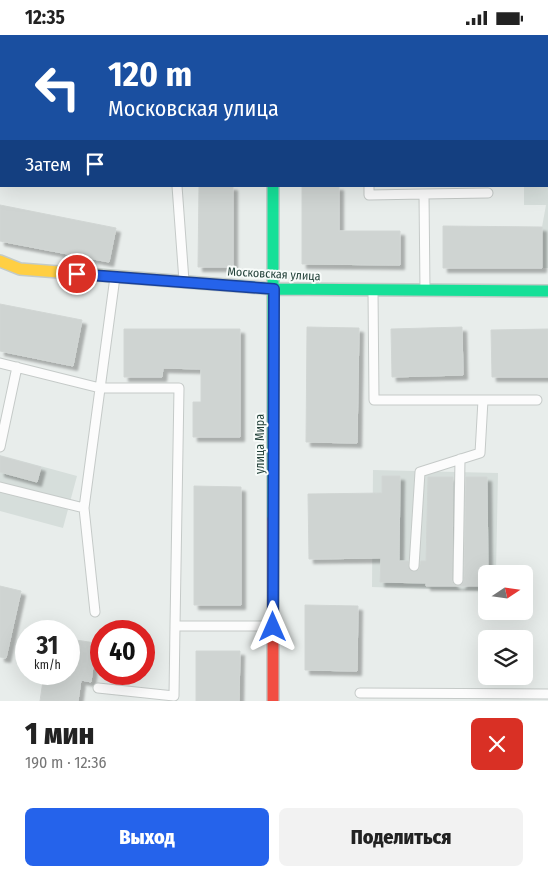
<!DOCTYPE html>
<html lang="ru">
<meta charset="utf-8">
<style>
:root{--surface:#fff;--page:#f2f2f2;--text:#222;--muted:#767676;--accent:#2563eb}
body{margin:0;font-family:"Fira Sans Condensed",sans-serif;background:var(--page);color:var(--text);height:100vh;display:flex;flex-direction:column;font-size:19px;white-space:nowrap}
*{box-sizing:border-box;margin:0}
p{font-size:16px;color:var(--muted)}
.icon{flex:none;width:28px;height:28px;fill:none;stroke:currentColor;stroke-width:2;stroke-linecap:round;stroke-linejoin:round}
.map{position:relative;height:666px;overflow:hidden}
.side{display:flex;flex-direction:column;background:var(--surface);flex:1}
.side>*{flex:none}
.banner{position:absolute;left:0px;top:0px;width:549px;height:152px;box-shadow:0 5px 20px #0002;background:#1a4fa0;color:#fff;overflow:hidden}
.needle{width:32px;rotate:77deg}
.fabs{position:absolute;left:478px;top:530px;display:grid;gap:10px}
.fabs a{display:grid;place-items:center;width:55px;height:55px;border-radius:8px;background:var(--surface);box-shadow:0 5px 20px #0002;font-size:25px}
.speed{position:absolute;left:15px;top:585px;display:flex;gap:10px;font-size:25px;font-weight:700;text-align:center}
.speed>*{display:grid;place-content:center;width:65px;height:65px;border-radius:50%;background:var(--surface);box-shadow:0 5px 20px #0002;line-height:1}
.speed small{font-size:12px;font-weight:400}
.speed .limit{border:8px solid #d22;background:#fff;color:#111}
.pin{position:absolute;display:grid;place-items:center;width:42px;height:42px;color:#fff;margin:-21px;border:2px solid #fff;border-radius:50%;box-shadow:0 1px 5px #0007}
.me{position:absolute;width:55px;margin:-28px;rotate:0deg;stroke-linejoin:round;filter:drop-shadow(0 0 4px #0008)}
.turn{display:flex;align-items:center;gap:18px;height:105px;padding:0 25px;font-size:22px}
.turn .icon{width:65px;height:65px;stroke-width:2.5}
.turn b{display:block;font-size:35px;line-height:42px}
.then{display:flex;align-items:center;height:48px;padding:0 25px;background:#0003;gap:10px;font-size:19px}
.round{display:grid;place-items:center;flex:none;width:52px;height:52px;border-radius:8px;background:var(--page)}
.summary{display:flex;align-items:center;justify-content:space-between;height:85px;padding:0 25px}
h1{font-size:30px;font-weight:800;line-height:38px}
.primary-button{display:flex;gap:10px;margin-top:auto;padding:10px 25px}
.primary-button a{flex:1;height:58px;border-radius:8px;background:var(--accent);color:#fff;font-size:20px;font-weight:800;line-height:58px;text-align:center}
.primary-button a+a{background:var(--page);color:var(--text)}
.status{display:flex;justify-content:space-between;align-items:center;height:35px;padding:0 25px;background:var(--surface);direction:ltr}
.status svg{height:14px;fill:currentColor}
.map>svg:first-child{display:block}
</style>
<div class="status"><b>12:35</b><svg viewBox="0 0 49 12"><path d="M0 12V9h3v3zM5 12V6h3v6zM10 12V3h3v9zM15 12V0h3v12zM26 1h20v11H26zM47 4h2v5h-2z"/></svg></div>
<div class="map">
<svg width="548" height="666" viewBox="0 0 548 666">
<defs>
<filter id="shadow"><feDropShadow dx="4.5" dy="4.5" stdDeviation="1" flood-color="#0004"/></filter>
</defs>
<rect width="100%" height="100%" fill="#e8edeb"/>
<path fill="#d6dedb" d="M496 0H548V233H542V192L546 170H524V151H548V1Z
M0 420 77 441 63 493 0 476Z
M373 435 498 438 496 539H486V556L372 552Z"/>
<path fill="#cfd4d2" stroke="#d1d6d4" filter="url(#shadow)" d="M199 151H233V232H198Z
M302 151H339V196H400V230L302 229Z
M0 170 116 193 109 227 0 206Z
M443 191 542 192V233H443Z
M0 269 82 285 73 331 0 316Z
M307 292 359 293 357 408 306 407Z
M462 292 463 340 392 342 391 294Z
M124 294H240V402H193V367H201V334L163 333 162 342H124Z
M548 294V342H492L491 295Z
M0 421 41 432 37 447 0 437Z
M382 441H400L399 526H408L409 534 414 537 419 534 421 526H426L428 442H453L452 545 453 548 457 551 461 550 464 545 466 442H487L488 539H486V551H426V548L380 547 381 523 309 524 308 459 382 458Z
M194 451 241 452V570H194Z
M0 551 21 556 6 623 0 622Z
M305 570 358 571 357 636 305 635Z
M69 604 96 608 91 647 81 645 78 666H40L44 639H69Z
M196 616H240L239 666H196Z"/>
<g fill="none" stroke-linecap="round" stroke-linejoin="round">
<g stroke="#c5cac8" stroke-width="11">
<path id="lane" d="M145 0 147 1
M84 1 85 0
M428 1V0
M0 112 1 113
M177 151 184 246
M369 151V160L424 159
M425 255 424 159 488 158
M373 256 374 365H537
M0 328 100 353H179L175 591H273
M0 412 17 332
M0 452 84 473
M414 531 420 437 480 418 483 365
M458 545 460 424
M95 577 84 473 115 242
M98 653 174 661 175 591
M360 658 548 659"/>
</g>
<g stroke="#c3cbc8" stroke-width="14">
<path id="fast" d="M273 151V484
M238 251 274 254 548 256"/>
</g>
<g stroke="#c3cbc8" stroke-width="14">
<path id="slow" d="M272 0V1
M0 226 20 234 238 251"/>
</g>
<g stroke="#c3cbc8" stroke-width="14">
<path id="jam" d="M273 484V666"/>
</g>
<use href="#lane" stroke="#fcfcfc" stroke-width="9"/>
<use href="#fast" stroke="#16e098" stroke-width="11"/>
<use href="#slow" stroke="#ffcf43" stroke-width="11"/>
<use href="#jam" stroke="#f24e42" stroke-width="11"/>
</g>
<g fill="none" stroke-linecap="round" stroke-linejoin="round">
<g stroke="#184099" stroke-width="12">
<path id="route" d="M77 239 274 254 273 592"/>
</g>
<use href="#route" stroke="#2563eb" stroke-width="9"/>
</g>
<g text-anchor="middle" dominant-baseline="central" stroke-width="4" stroke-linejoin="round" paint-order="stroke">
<g font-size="12" fill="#24423a" stroke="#f7fbf9">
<text transform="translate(274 239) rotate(3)">Московская улица</text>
<text transform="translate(260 409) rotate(-90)">улица Мира</text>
</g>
</g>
</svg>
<div class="fabs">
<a><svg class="needle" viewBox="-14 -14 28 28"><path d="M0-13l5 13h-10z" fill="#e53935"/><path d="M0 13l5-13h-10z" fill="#767676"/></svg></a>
<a><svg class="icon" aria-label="layers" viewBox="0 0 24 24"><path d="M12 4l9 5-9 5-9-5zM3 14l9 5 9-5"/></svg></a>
</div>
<div class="speed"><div>31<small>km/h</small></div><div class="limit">40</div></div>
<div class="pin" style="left:77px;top:239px;background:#d93025"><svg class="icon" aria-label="arrive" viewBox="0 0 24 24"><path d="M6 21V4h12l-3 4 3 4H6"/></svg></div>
<svg class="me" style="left:273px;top:592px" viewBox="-20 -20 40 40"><path d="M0-17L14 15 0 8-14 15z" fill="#2563eb" stroke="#fff" stroke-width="4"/></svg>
<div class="banner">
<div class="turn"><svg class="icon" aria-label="left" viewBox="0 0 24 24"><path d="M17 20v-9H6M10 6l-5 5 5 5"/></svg><div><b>120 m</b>Московская улица</div></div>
<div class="then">Затем<svg class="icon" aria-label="arrive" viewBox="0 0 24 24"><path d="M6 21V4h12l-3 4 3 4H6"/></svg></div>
</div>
</div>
<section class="side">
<div class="summary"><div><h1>1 мин</h1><p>190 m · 12:36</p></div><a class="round" style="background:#d93025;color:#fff"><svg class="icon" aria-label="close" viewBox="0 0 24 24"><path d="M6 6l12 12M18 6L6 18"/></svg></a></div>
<div class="primary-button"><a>Выход</a><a>Поделиться</a></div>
</section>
